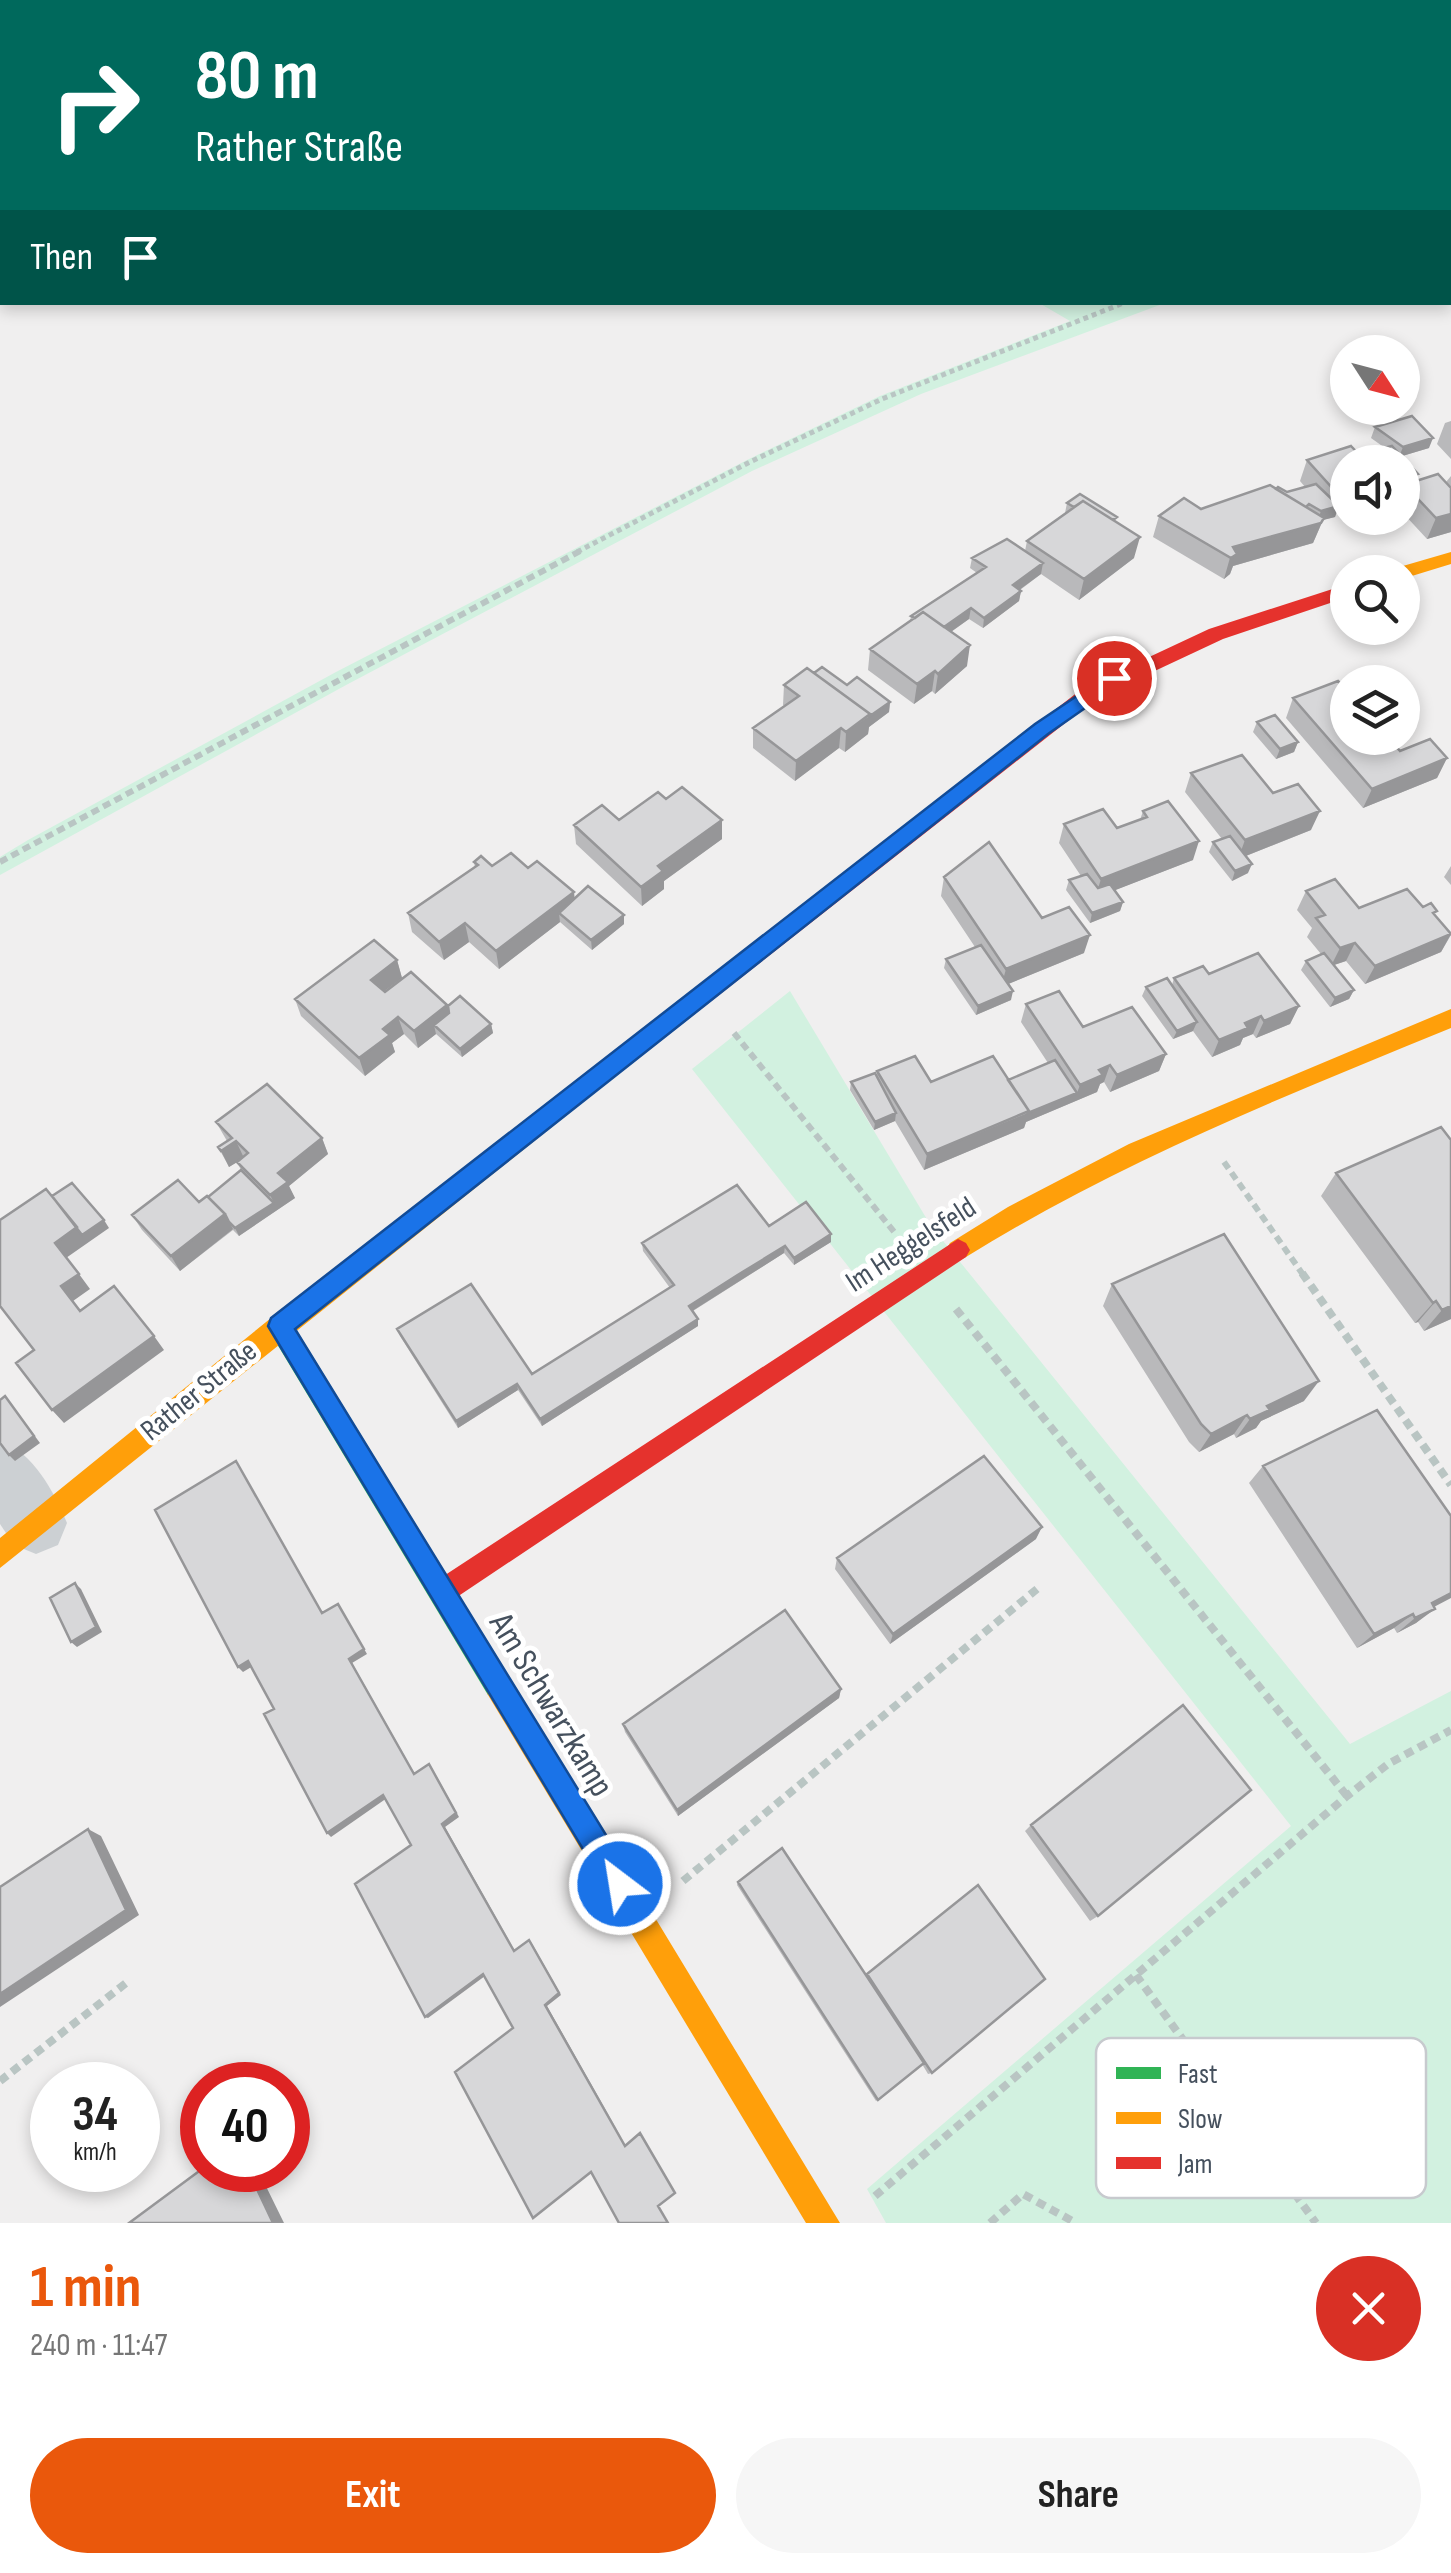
<!DOCTYPE html>
<meta charset="utf-8">
<style>
:root{--surface:#fff;--page:#f6f6f6;--text:#222;--muted:#767676;--accent:#ea580c}
body{margin:0;font-family:"Sofia Sans Condensed",sans-serif;background:var(--page);color:var(--text);height:100vh;display:flex;flex-direction:column;font-size:38px;white-space:nowrap}
*{box-sizing:border-box;margin:0}
p{font-size:32px;color:var(--muted)}
.icon{flex:none;width:55px;height:55px;fill:none;stroke:currentColor;stroke-width:2;stroke-linecap:round;stroke-linejoin:round}
.map{position:relative;height:2223px;overflow:hidden}
.sheet{display:flex;flex-direction:column;background:var(--surface);flex:1}
.sheet>*{flex:none}
.guide{position:absolute;left:0px;top:0px;width:1452px;height:305px;box-shadow:0 5px 15px #0003;background:#00695c;color:#fff;overflow:hidden}
.needle{width:65px;rotate:126deg}
.controls{position:absolute;left:1330px;top:335px;display:grid;gap:20px}
.controls a{display:grid;place-items:center;width:90px;height:90px;border-radius:50%;background:var(--surface);box-shadow:0 5px 15px #0003;font-size:50px}
.speed{position:absolute;left:30px;top:2062px;display:flex;gap:20px;font-size:50px;font-weight:700;text-align:center}
.speed>*{display:grid;place-content:center;width:130px;height:130px;border-radius:50%;background:var(--surface);box-shadow:0 5px 15px #0003;line-height:1}
.speed small{font-size:25px;font-weight:400}
.speed .limit{border:15px solid #d22;background:#fff;color:#111}
.pin{position:absolute;display:grid;place-items:center;width:85px;height:85px;color:#fff;margin:-42px;border:5px solid #fff;border-radius:50%;box-shadow:0 2px 10px #0007}
.me{position:absolute;width:110px;margin:-55px;rotate:329deg;stroke-linejoin:round;filter:drop-shadow(0 0 8px #0008)}
.turn{display:flex;align-items:center;gap:35px;height:210px;padding:0 30px;font-size:45px}
.turn .icon{width:130px;height:130px;stroke-width:2.5}
.turn b{display:block;font-size:70px;line-height:85px}
.then{display:flex;align-items:center;height:95px;padding:0 30px;background:#0003;gap:20px;font-size:38px}
.round{display:grid;place-items:center;flex:none;width:105px;height:105px;border-radius:52px;background:var(--page)}
.overview{display:flex;align-items:center;justify-content:space-between;height:170px;padding:0 30px}
h1{font-size:60px;font-weight:700;line-height:75px;color:var(--accent)}
.action{display:flex;gap:20px;margin-top:auto;padding:20px 30px}
.action a{flex:1;height:115px;border-radius:60px;background:var(--accent);color:#fff;font-size:40px;font-weight:700;line-height:115px;text-align:center}
.action a+a{background:var(--page);color:var(--text)}
.map>svg:first-child{display:block}
</style>
<div class="map">
<svg width="1451" height="2223" viewBox="0 0 1451 2223">
<rect width="100%" height="100%" fill="#f0efef"/>
<path fill="#d2f1e0" d="M978 0H1451V217L1450 2H969Z
M1039 303H1165L921 394 752 471 348 684 0 875V857L28 840 336 672 747 460 880 396 1070 321Z
M790 991 931 1226 1350 1744 1451 1691V2223H886L867 2189 1291 1826 692 1069Z"/>
<g fill="none" stroke-linecap="round" stroke-linejoin="round">
<path stroke="#b9c5c3" stroke-width="5" stroke-dasharray="5 4" stroke-linecap="butt" d="M577 552 748 463 882 399 1126 302"/>
<path stroke="#b9c5c3" stroke-width="6" stroke-dasharray="8 5" stroke-linecap="butt" d="M0 862 582 550
M734 1033 895 1233
M1224 1162 1304 1276"/>
<path stroke="#b9c5c3" stroke-width="8" stroke-dasharray="9 6" stroke-linecap="butt" d="M1302 1273 1451 1485
M956 1309 1347 1796
M683 1881 1037 1589
M1136 1975 1316 2223
M0 2081 130 1980
M875 2196 1347 1796 1388 1764 1451 1730
M990 2223 1023 2194 1076 2223"/>
<path fill="#ccd0d3" fill-rule="evenodd" d="M0 1440C34 1454 53 1490 67 1523L58 1545 36 1554 14 1545 0 1524Z"/>
<path fill="#30b455" fill-rule="evenodd" d="M280 1315 289 1318 508 1675 511 1685 508 1695 498 1698 488 1695 271 1334 268 1326 271 1318Z"/>
<path fill="#ff9f0a" fill-rule="evenodd" d="M1451 552V564L1402 579V572H1393L1396 568Z
M1451 1009V1028C1285 1096 1119 1162 966 1257L958 1261 950 1257 946 1250 950 1243 1008 1207 1129 1144Z
M585 1078 593 1080 596 1087 593 1094 0 1568V1538L271 1318Z
M498 1672 508 1675 840 2223H806L488 1695 485 1685 488 1675Z"/>
<path fill="#e5322d" fill-rule="evenodd" d="M1348 584V597L1223 639 1097 698 593 1094H577L574 1087 577 1080 1083 688 1209 629Z
M958 1239 966 1243 970 1250 966 1257 451 1601 442 1605 433 1601 429 1592 433 1583Z"/>
</g>
<path fill="#b9b9bb" d="M1451 421V459L1437 444 1445 423Z
M1375 427 1429 448 1402 456 1416 481 1446 482 1451 476V532L1427 539 1402 512V462H1375L1378 456 1382 455 1385 448 1371 438Z
M1307 460 1348 462V506L1338 508 1335 517 1323 520 1313 543 1233 566 1230 574 1224 579 1153 537 1159 516 1201 509 1276 489 1287 492 1305 487 1300 481Z
M1067 503 1116 522 1134 558 1079 600 1041 574 1020 590 1021 591 1019 601 983 628 969 619 951 632 967 666 935 694 932 691 914 704 868 670 870 649 910 622 911 616 977 573 970 568 972 558 1025 551 1027 541 1065 513Z
M814 673 890 702 889 712 869 727 868 734 845 752 839 748 795 781 753 748V728L785 706 783 705 784 685Z
M1293 698 1400 751 1447 758 1437 778 1363 808 1286 718Z
M1257 722 1298 742 1294 752 1276 759 1253 732Z
M1191 773 1273 793 1311 830 1246 856 1248 873 1232 881 1209 852 1213 842 1222 839 1185 792Z
M666 799 722 820V839L664 881V889L642 906 576 844 574 825 619 820Z
M1143 811 1193 860 1115 890 1123 902 1120 911 1090 923 1066 890 1069 880 1081 876 1059 843 1064 824 1117 828 1140 820Z
M474 862 492 866 528 868 574 892V899L624 924 592 950 560 922 499 969 469 942 444 960 412 932 408 913 475 868Z
M1451 866V885L1444 877Z
M944 877 1042 918 1084 953 1008 984 1011 1000 976 1015 944 968 946 959 975 947 941 896Z
M1306 891 1359 908 1423 907 1435 915 1451 935 1441 952 1365 984 1346 961 1334 965 1354 990 1349 999 1330 1007 1301 970 1306 961 1321 954 1307 937 1312 928 1297 910Z
M397 960 402 978 447 1005 491 1024 493 1033 462 1057 436 1034 418 1048 404 1034 392 1043 395 1052 365 1076 301 1016 295 999Z
M1209 974 1299 1006 1290 1024 1256 1038 1253 1034 1243 1038 1240 1045 1212 1057 1193 1031 1173 1039 1142 996 1146 987 1172 985 1174 978Z
M1026 1004 1083 1027 1166 1054 1159 1071 1110 1092 1104 1082 1100 1084 1097 1092 1026 1122 1024 1128 924 1170 895 1121 874 1130 850 1090 851 1082 877 1076V1071L931 1082 1008 1080 1048 1063 1021 1022Z
M216 1122 322 1138 328 1154 289 1186 295 1198 239 1236 233 1230 180 1271 142 1230 132 1215 199 1202 208 1197 241 1170 237 1162 229 1167 227 1163 218 1147 227 1141Z
M1336 1173 1451 1319 1424 1331 1418 1322 1415 1323 1321 1196Z
M769 1226 831 1242 794 1265 784 1253 693 1311 698 1326 542 1426 518 1390 458 1428 400 1336 397 1329 532 1374 670 1288 643 1251 642 1243Z
M1112 1284 1304 1401 1261 1421 1256 1428 1236 1438 1234 1434 1199 1452 1189 1442 1103 1306Z
M1263 1466 1434 1607 1416 1623 1397 1633 1394 1628 1357 1648 1249 1483Z
M1036 1539 890 1644 835 1569 837 1558Z
M841 1689 839 1698 678 1816 625 1732 623 1724Z
M1031 1825 1098 1916 1090 1921 1025 1831Z
M738 1882 866 1975 978 1885 932 2073 928 2074 922 2064 876 2101 737 1885Z"/>
<path fill="#969698" d="M1433 438 1429 448 1399 457 1403 447Z
M1348 487V506L1338 508 1335 517 1323 520 1313 543 1233 566 1230 574 1224 579 1233 547 1317 522 1321 511 1328 510 1335 491Z
M1451 514V532L1427 539 1436 518Z
M1140 537 1134 558 1079 600 1084 579Z
M1043 563 1041 574 1011 596 1013 585Z
M1021 591 1019 601 983 628 984 618Z
M971 608 969 619 935 643 936 633Z
M970 645 967 666 935 694 938 674Z
M935 671 932 691 914 704 917 684Z
M890 702 889 712 869 727 868 734 845 752 846 732Z
M841 728 839 748 795 781 796 761Z
M1298 742 1294 752 1276 759 1280 749Z
M1447 758 1437 778 1363 808 1372 789Z
M1320 811 1311 830 1238 859 1245 840Z
M722 820V839L664 881V889L642 906 641 887 658 866Z
M1199 841 1193 860 1095 898 1101 879Z
M1252 864 1248 873 1232 881 1235 871Z
M574 892 576 910 559 913 560 922 499 969 496 951Z
M1123 902 1120 911 1090 923 1092 913Z
M624 915V924L592 950 591 940Z
M465 923 469 942 444 960 439 942Z
M1451 934 1441 952 1365 984 1375 966Z
M1090 935 1084 953 1001 987 1006 969Z
M1355 943 1346 961 1331 966 1340 948Z
M397 960 402 978 376 997 371 980Z
M1354 990 1349 999 1330 1007 1335 998Z
M1013 991 1011 1000 976 1015 978 1006Z
M447 1005 452 1022 434 1025 436 1034 418 1048 414 1031Z
M1299 1006 1290 1024 1256 1038 1264 1021Z
M1261 1016 1253 1034 1243 1038 1240 1045 1212 1057 1219 1040 1245 1023Z
M398 1017 404 1034 392 1043 395 1052 365 1076 359 1058 383 1029Z
M1197 1022 1193 1031 1173 1039 1177 1031Z
M491 1024 493 1033 462 1057 460 1049Z
M1166 1054 1159 1071 1110 1092 1117 1075Z
M1110 1065 1104 1082 1100 1084 1097 1092 1026 1122 1024 1128 924 1170 927 1154 1077 1093 1080 1085 1099 1070Z
M896 1113 895 1121 874 1130 875 1122Z
M322 1138 328 1154 289 1186 295 1198 239 1236 235 1228 274 1203 270 1195 278 1173Z
M236 1141 244 1158 229 1167 221 1151Z
M225 1214 233 1229 180 1271 171 1256Z
M104 1220 109 1228 66 1258 55 1243 77 1227Z
M831 1234V1242L794 1265V1258Z
M785 1246 784 1253 689 1313V1306Z
M79 1274 90 1289 73 1301 61 1286Z
M1436 1301 1418 1322 1415 1323 1433 1303Z
M1451 1306V1319L1424 1331 1442 1310Z
M698 1319V1326L542 1426 540 1419Z
M154 1336 164 1350 64 1423 52 1410Z
M1319 1381 1304 1401 1261 1421 1256 1428 1236 1438 1250 1419 1267 1406Z
M517 1384 518 1390 458 1428 456 1421Z
M5 1396 40 1443 15 1461 9 1455Z
M1247 1415 1234 1434 1199 1452 1211 1434Z
M1042 1527 1036 1539 890 1644 893 1634Z
M75 1583 81 1589 102 1632 77 1647 71 1642Z
M1451 1593V1598L1413 1618 1432 1603Z
M341 1609 367 1654 352 1663 417 1778 349 1659Z
M1435 1609 1416 1623 1397 1633 1415 1618Z
M1413 1614 1394 1628 1357 1648 1374 1634Z
M248 1661 253 1666 243 1672 238 1667Z
M841 1689 839 1698 678 1816 677 1810Z
M432 1768 459 1817 445 1827 516 1953 442 1824Z
M383 1795 387 1798 331 1837 327 1833Z
M88 1829 101 1836 139 1915 0 2007V1994Z
M531 1942 561 1995 547 2006 626 2146 545 2005Z
M483 1974 485 1976 428 2018 425 2017Z
M248 2170H258L284 2223H273Z"/>
<path fill="#d7d7d9" stroke="#969698" stroke-width="2.5" d="M1412 416 1433 438 1403 447 1375 427Z
M1351 446 1366 462H1348V487L1335 491 1307 460Z
M1392 446 1418 474 1412 476 1416 481 1438 474 1451 488V514L1436 518 1402 482V462H1384L1378 456 1388 453 1384 448Z
M1316 484 1339 506 1321 511 1309 504 1306 507 1276 489 1278 487 1287 492Z
M1270 485 1324 518 1321 523 1233 547 1237 554 1231 558 1159 516 1184 498 1201 509Z
M1080 494 1117 517 1113 520 1083 501 1074 507 1067 503Z
M1083 501 1140 537 1084 579 1027 541Z
M1007 539 1043 563 1013 585 1021 591 984 618 971 608 944 627 923 612 915 618 911 616 986 567 972 558Z
M923 612 970 645 938 674 935 671 917 684 870 649Z
M822 667 847 685 857 677 890 702 870 716V714L814 673Z
M807 668 870 714 846 732 841 728 796 761 753 728 799 696 784 685Z
M1338 681 1348 691V738H1389L1400 751 1430 739 1447 758 1372 789 1293 698Z
M1275 715 1298 742 1280 749 1257 722Z
M1242 755 1273 793 1298 784 1320 811 1245 840 1191 773Z
M682 787 722 820 658 866 663 871 641 887 574 825 602 805 619 820 658 792 666 799Z
M1168 801 1199 841 1101 879 1064 824 1103 809 1117 828 1147 817 1143 811Z
M1230 836 1252 864 1235 871 1213 842Z
M989 842 1042 918 1069 907 1090 935 1006 969 944 877Z
M511 853 528 868 537 861 574 892 496 951 465 923 439 942 408 913 478 865 474 862 481 856 492 866Z
M1087 874 1098 888 1110 884 1123 902 1092 913 1069 880Z
M1335 879 1359 908 1407 889 1423 907 1431 903 1437 911 1433 913 1451 934 1375 966 1355 943 1340 948 1316 918 1325 915 1306 891Z
M588 886 624 915 591 940 559 913Z
M374 940 397 960 371 980 385 992 411 972 447 1005 414 1031 398 1017 383 1029 390 1035 359 1058 295 999Z
M981 945 1013 991 978 1006 946 959Z
M1258 953 1299 1006 1264 1021 1261 1016 1245 1023 1248 1028 1219 1040 1174 978 1203 966 1209 974Z
M1324 953 1354 990 1335 998 1306 961Z
M1167 978 1197 1022 1177 1031 1146 987Z
M1059 991 1083 1027 1132 1007 1166 1054 1117 1075 1110 1065 1099 1070 1103 1075 1080 1085 1026 1004Z
M460 996 491 1024 460 1049 434 1025 449 1013 448 1006Z
M915 1056 931 1082 993 1056 1029 1111 927 1154 877 1071Z
M1055 1060 1077 1093 1028 1113 1029 1111 1008 1080Z
M875 1073 896 1113 875 1122 851 1082Z
M267 1084 322 1138 278 1173 288 1182 270 1195 237 1162 248 1153 236 1141 221 1151 218 1147 232 1138 216 1122Z
M1441 1127 1451 1140V1306L1442 1310 1436 1301 1433 1303 1336 1173Z
M241 1170 274 1203 235 1228 229 1222 225 1214 208 1197Z
M178 1180 199 1202 207 1196 225 1214 171 1256 132 1215Z
M72 1183 104 1220 82 1235 52 1196Z
M737 1185 769 1226 806 1202 831 1234 794 1258 785 1246 736 1276 689 1306 698 1319 540 1419 517 1384 456 1421 397 1329 471 1284 532 1374 674 1285 642 1243Z
M46 1189 77 1227 55 1243 79 1274 61 1286 80 1311 114 1286 154 1336 52 1410 16 1363 34 1350 0 1306V1220Z
M1224 1234 1319 1381 1267 1406 1270 1410 1250 1419 1247 1415 1211 1434 1201 1424 1112 1284Z
M5 1396 34 1436 9 1455 0 1443V1400Z
M1377 1410 1451 1516V1593L1432 1603 1435 1609 1415 1618 1413 1614 1374 1634 1263 1466Z
M984 1456 1042 1527 893 1634 837 1558Z
M236 1461 322 1613 338 1604 364 1649 349 1659 414 1774 429 1764 456 1813 442 1824 514 1951 529 1940 559 1993 545 2005 625 2146 640 2133 675 2193 658 2206 668 2223H619L591 2172 533 2218 455 2072 513 2028 483 1974 425 2017 355 1884 411 1845 383 1795 327 1833 264 1714 274 1709 248 1661 238 1667 155 1510Z
M75 1583 96 1627 71 1642 50 1598Z
M785 1610 841 1689 677 1810 623 1724Z
M1183 1705 1251 1790 1098 1916 1031 1825Z
M88 1829 126 1910 0 1994V1887Z
M782 1848 924 2063 878 2100 738 1882Z
M978 1885 1045 1979 932 2073 867 1974Z
M202 2169 248 2170 273 2223H129Z"/>
<path fill="#1a73e8" stroke="#114b97" stroke-width="2.5" d="M1114 671 1124 678 1121 683 1048 734 295 1329 630 1874 634 1884 630 1894 620 1898 610 1894 268 1326 271 1318 1035 724Z"/>
<g text-anchor="middle" dominant-baseline="central" stroke-width="10" stroke-linejoin="round" paint-order="stroke">
<g font-size="30" fill="#45505d" stroke="#fff">
<text transform="translate(911 1245) rotate(-33)">Im Heggelsfeld</text>
<text transform="translate(199 1391) rotate(-39)">Rather Straße</text>
</g>
<g font-size="35" fill="#45505d" stroke="#fff">
<text transform="translate(551 1705) rotate(59)">Am Schwarzkamp</text>
</g>
</g>
<rect x="1096" y="2038" width="330" height="160" rx="15" fill="#fff" stroke="#c7cace" stroke-width="2.5"/>
<rect x="1116" y="2067" width="45" height="12" fill="#30b455"/>
<rect x="1116" y="2112" width="45" height="12" fill="#ff9f0a"/>
<rect x="1116" y="2157" width="45" height="12" fill="#e5322d"/>
<g font-size="28" fill="#45505d">
<text x="1178" y="2083">Fast</text>
<text x="1178" y="2128">Slow</text>
<text x="1178" y="2173">Jam</text>
</g>
</svg>
<div class="controls">
<a><svg class="needle" viewBox="-14 -14 28 28"><path d="M0-13l5 13h-10z" fill="#e53935"/><path d="M0 13l5-13h-10z" fill="#767676"/></svg></a>
<a><svg class="icon" aria-label="sound" viewBox="0 0 24 24"><path d="M4 9h4l5-4v14l-5-4H4zM17 9q2 3 0 6"/></svg></a>
<a><svg class="icon" aria-label="search" viewBox="0 0 24 24"><circle cx="10" cy="10" r="6"/><path d="M15 15l6 6"/></svg></a>
<a><svg class="icon" aria-label="layers" viewBox="0 0 24 24"><path d="M12 4l9 5-9 5-9-5zM3 14l9 5 9-5"/></svg></a>
</div>
<div class="speed"><div>34<small>km/h</small></div><div class="limit">40</div></div>
<div class="pin" style="left:1114px;top:678px;background:#d93025"><svg class="icon" aria-label="arrive" viewBox="0 0 24 24"><path d="M6 21V4h12l-3 4 3 4H6"/></svg></div>
<svg class="me" style="left:620px;top:1884px" viewBox="-20 -20 40 40"><circle r="17" fill="#1a73e8" stroke="#fff" stroke-width="3"/><path d="M0-11L8 9 0 5-8 9z" fill="#fff"/></svg>
<div class="guide">
<div class="turn"><svg class="icon" aria-label="right" viewBox="0 0 24 24"><path d="M7 20v-9h11M14 6l5 5-5 5"/></svg><div><b>80 m</b>Rather Straße</div></div>
<div class="then">Then<svg class="icon" aria-label="arrive" viewBox="0 0 24 24"><path d="M6 21V4h12l-3 4 3 4H6"/></svg></div>
</div>
</div>
<section class="sheet">
<div class="overview"><div><h1>1 min</h1><p>240 m · 11:47</p></div><a class="round" style="background:#d93025;color:#fff"><svg class="icon" aria-label="close" viewBox="0 0 24 24"><path d="M6 6l12 12M18 6L6 18"/></svg></a></div>
<div class="action"><a>Exit</a><a>Share</a></div>
</section>
